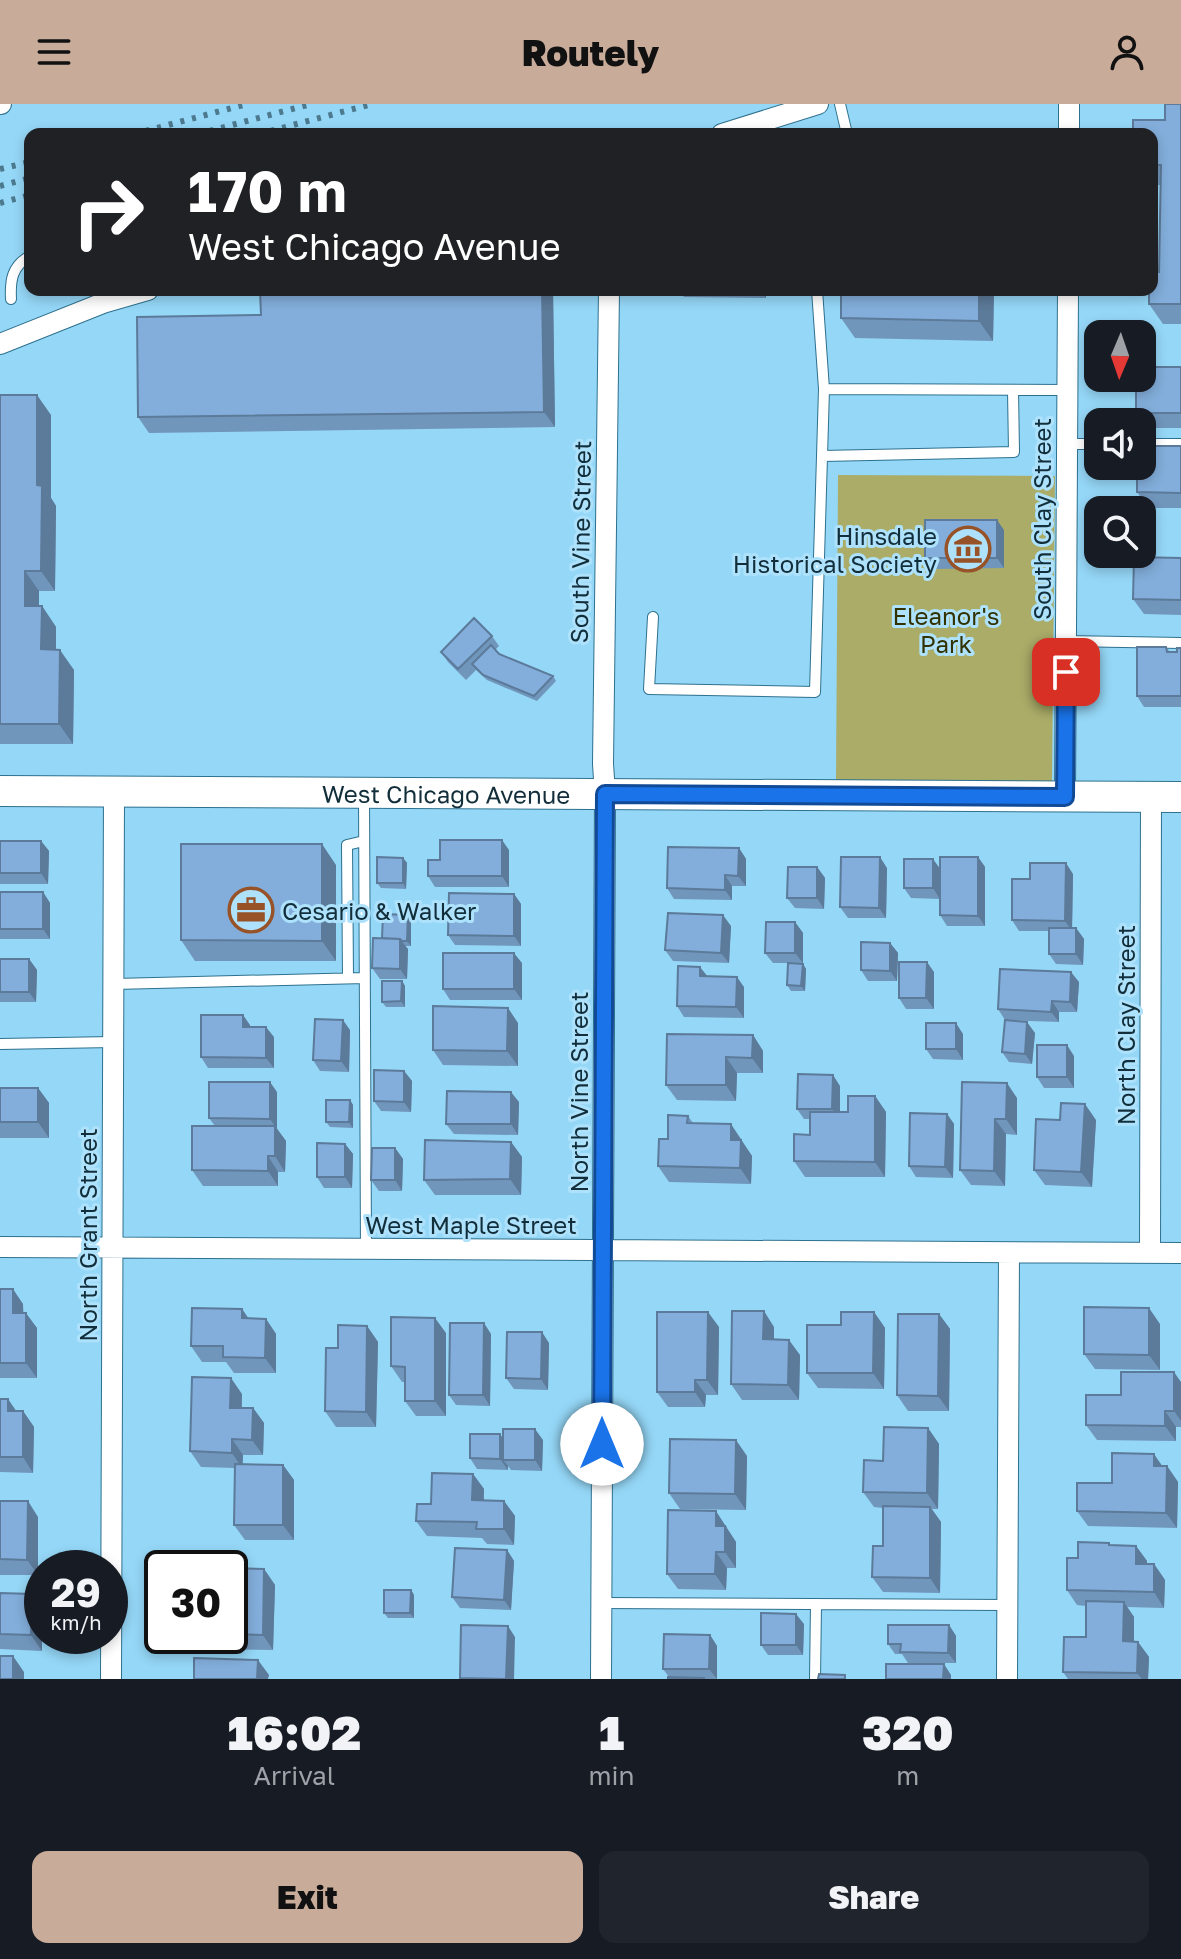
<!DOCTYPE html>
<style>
:root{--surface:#171b24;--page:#20242c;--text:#f1f3f6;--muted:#9ea1a6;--accent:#c8ab99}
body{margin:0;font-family:"Golos Text",sans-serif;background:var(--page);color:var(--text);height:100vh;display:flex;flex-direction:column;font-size:30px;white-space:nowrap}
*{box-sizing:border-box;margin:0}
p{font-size:26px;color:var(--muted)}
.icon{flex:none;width:44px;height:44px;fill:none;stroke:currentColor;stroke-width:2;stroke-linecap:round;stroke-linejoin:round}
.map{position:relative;height:1575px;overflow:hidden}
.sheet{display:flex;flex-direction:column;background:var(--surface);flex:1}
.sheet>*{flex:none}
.top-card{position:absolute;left:24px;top:24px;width:1134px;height:168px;border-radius:16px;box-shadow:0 4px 12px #0003;background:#202124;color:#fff;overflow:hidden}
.needle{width:52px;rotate:182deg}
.fabs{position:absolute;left:1084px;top:216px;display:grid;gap:16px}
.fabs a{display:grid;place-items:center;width:72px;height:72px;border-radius:16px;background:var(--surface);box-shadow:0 4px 12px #0003;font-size:40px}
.speed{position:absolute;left:24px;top:1446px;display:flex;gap:16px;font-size:40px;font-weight:700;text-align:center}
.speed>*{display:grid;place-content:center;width:104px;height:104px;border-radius:50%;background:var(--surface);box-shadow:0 4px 12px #0003;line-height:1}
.speed small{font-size:20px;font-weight:400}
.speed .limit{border:4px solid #111;border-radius:12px;background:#fff;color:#111}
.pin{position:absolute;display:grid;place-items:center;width:68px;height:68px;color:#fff;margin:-34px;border-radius:16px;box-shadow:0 4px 12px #0006}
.me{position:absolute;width:88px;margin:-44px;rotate:0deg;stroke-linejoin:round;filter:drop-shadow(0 0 6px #0008)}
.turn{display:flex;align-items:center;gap:28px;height:168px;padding:0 32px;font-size:36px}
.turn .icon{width:104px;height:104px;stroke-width:2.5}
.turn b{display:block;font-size:56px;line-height:68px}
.eta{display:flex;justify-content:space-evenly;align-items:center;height:136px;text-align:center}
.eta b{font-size:48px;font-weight:800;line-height:56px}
.primary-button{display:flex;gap:16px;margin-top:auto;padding:16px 32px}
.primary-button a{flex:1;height:92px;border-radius:16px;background:var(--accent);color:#111;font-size:32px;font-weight:800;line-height:92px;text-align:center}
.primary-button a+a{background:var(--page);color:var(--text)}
header{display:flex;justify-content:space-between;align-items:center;height:104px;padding:0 32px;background:var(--accent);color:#111;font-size:36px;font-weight:800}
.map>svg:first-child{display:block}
</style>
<header><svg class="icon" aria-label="menu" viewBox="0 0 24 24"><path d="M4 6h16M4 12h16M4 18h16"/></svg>Routely<svg class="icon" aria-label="person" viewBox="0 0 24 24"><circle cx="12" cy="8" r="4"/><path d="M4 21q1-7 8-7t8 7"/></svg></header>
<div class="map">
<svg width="1181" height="1575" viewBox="0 0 1181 1575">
<rect width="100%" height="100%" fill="#95d7f7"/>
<path fill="#aaac68" d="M838 371 1055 372 1052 680 836 678Z"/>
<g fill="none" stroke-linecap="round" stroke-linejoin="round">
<g stroke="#2e718e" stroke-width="12">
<path id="lane" d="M840 0 847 30
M817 186 824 285
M11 195C10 176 12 162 30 152
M1067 340H1098
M1142 340H1181
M822 352 1014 348 1013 286
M653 513 649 585 815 588 824 285 1068 286
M1066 537 1181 539
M364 691 366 1145
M348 874 347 741 364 737
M114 880 365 874
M0 940 113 938
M601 1499 1007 1501
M815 1575 816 1500"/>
</g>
<g stroke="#2e718e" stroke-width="22">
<path id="street" d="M0 0H1
M722 30 818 0
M1069 30V0
M0 240 103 199 148 186
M1065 693 1068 186
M0 1143 1181 1149
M1150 1149 1151 693
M111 1575 114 688
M601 1575 605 690 603 660 609 186
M1007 1575 1009 1149"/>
</g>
<g stroke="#2e718e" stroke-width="32">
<g id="secondary">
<path id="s1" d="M0 687 1181 693"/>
</g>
</g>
<use href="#lane" stroke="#fff" stroke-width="10"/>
<use href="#street" stroke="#fff" stroke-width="20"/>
<use href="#secondary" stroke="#fff" stroke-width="30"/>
<path stroke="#4c798e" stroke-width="6" stroke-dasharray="4 8" stroke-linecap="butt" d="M134 30 247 0
M198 30 311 0
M259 30 372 0
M0 65 30 58
M0 82 30 74
M0 99 30 91"/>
</g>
<path fill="#7196bc" d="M1181 0V220H1163L1149 200 1159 168 1161 81H1152V30Z
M553 186 555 323 149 329 138 313 261 211Z
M679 186H766V194L684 193Z
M841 186H994L993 237 855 234 841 214Z
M1181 263V324H1147L1136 309Z
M0 291 51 311V394L56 402 55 487H39V502H42L56 523V546L74 566 73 640H0Z
M1181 342V404H1148L1137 388Z
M1004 426V464L932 465 925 454Z
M1181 454V511L1144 510 1133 495Z
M492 532 499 542 495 546 499 550 553 572 556 577 537 597 487 576 476 566 466 576 448 558 441 548Z
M1166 543 1170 548H1177L1181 544V603H1144L1137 592Z
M0 737H41L49 747 48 780H0Z
M739 744 746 755V782H732V796L674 795 667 784Z
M509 746V783H435L428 772 440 756Z
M978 753 985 763V822H947L940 811V795L911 794 904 784 940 764Z
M403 754 407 759 406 785 381 784 377 779Z
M336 761V857H195L181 836Z
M817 763 825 774 824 805 795 804 787 794Z
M887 764 886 814H848L840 803Z
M1073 770 1072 824H1076L1084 835 1083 861 1056 860 1049 850V827H1019L1012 816Z
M0 788H43L50 799V835H0Z
M514 790 521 800V842L455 841 448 831Z
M408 811 411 816V842H405L408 845 407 875H380L372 864 382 834Z
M795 818 803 829V860L806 865 805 887H791L787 881 788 859H773L765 849Z
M731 822 729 859 673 857 665 846Z
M890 839 898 849 897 877H868L861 866Z
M0 855H29L37 866 36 898H0Z
M522 859V896H450L443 885Z
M934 868V905H906L899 894Z
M707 872 744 883V914L684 913 677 902Z
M402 877 405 882V903H386L382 898Z
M1079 878 1077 908H1059V918L1005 916 998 905Z
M243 911 250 923 274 933V964H208L201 953Z
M518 919V962L443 961 433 946Z
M350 926 349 968 320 967 313 956Z
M1035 929 1032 960 1009 958 1002 948Z
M963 930V956L933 955 926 945Z
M753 931 763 947V969H737L736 997 677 996 666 981Z
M1074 952V984H1044L1037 973Z
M404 967 412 977 411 1008 381 1007 374 997Z
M962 978 1017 994V1031L1006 1030 1005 1082 971 1081 960 1066Z
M840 982V1008H848L875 992 886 1008 885 1073H805L794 1057 810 1031V1015H804L797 1005Z
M0 984H38L49 999V1034H0Z
M277 988V1025L286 1037 285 1068H278V1082H203L192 1066 215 1022 209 1014Z
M350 996 353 1001V1024L330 1023 326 1018Z
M519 998 518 1031 454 1030 446 1020Z
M947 1010 954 1020 953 1074 916 1073 909 1062Z
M688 1012 693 1019 742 1035V1038L752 1052 751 1080 669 1078 658 1062 668 1035Z
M1096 1016 1092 1083 1045 1081 1034 1066Z
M511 1038 522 1053 521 1091H435L424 1076Z
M345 1040 353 1050 352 1084H324L317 1073Z
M395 1044 403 1055 402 1087H379L371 1076Z
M0 1185 23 1200V1209L37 1224V1274H0Z
M242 1205 248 1214 266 1215 276 1230V1269H234L226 1258H202L191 1242Z
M874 1208 885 1224 884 1285 818 1284 807 1269 841 1221Z
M939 1210 950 1225 949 1307H908L897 1291Z
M1160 1220V1266L1095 1265 1084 1250Z
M367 1222 378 1238 376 1323H336L325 1307 338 1244Z
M719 1223 718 1291H706L705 1303H668L657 1288Z
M774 1223V1236L800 1251 799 1296H742L731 1280Z
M446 1229V1312H416L405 1297V1278H402L391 1262Z
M491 1230 490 1302 456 1301 449 1291Z
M549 1239 548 1286 514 1285 506 1274Z
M1181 1278V1323H1176V1337L1097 1336 1086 1321 1121 1291Z
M242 1290V1304H253L264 1319 263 1351H243V1361H283L294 1376V1436H245L234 1421 235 1364 201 1363 190 1347Z
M0 1295 16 1307H23L34 1323 33 1369 0 1368Z
M928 1324 939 1340 938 1405H932L941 1418 940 1489 883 1488 872 1473 883 1442V1404L874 1403 863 1388Z
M503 1335 543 1336 542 1367 511 1366 508 1362V1366L477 1365 470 1354Z
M747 1352 746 1406 680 1405 669 1389Z
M1162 1362H1167L1178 1378 1177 1424 1088 1422 1077 1407 1112 1379Z
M473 1370 484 1385V1397H504L515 1412 514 1441 487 1440 482 1434 427 1432 416 1417 431 1400Z
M0 1397 38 1413V1471H0Z
M727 1422V1425L736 1438V1464H727L726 1486 678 1485 667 1470Z
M1109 1439 1111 1442H1136L1147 1457V1460H1154L1165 1476 1164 1504 1127 1503 1134 1513V1538H1138L1149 1553 1148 1575H1068L1063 1568 1086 1533V1502L1077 1501 1067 1486 1078 1454Z
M507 1446 514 1457 511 1506 460 1504 452 1493Z
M230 1464 264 1465 275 1481 273 1546 206 1545 197 1532H230Z
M411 1486 414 1491V1514H388L384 1509Z
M0 1489 32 1490 42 1504V1547L0 1545Z
M804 1520 803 1551H768L761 1541Z
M949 1521 956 1532V1559H908L902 1550H895L888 1540Z
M710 1531 717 1542V1575H668L669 1573 663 1565Z"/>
<path fill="#5c7a99" d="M542 186H553L555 323 544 308Z
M760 186H766V194Z
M979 186H994L993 237 979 217Z
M37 291 51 311V394L56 402 55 487 41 467 37 381Z
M997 416 1004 426V464L997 454Z
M25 467 39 487V522L25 502Z
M42 502 56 523V566L41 545Z
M60 546 74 566 73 640 59 620Z
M502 736 509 746V783L502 772Z
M41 737 49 747 48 780 41 769Z
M322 740 336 761V857L322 837Z
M739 744 746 755V782L738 772Z
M880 753 887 764 886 814 879 804Z
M978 753 985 763V822L978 812Z
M403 754 407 759 406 785 403 779Z
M933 755 941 766 940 795 933 784Z
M1066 759 1073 770 1072 827 1065 817Z
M817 763 825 774 824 805 817 794Z
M725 771 732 782V796L725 786Z
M43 788 50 799V835L43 825Z
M514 790 521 800V842L514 832Z
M408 811 411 816V842L407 837Z
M723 811 731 822 729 859 721 849Z
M795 818 803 829V859L795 849Z
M1076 824 1084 835 1083 861 1076 850Z
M400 835 408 845 407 875 400 865Z
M890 839 898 849 897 877 890 867Z
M514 849 522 859V896L514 885Z
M29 855 37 866 36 898 29 888Z
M927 858 934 868V905L926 894Z
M803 860 806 865 805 887 801 882Z
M700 863 708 873 700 872Z
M1071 868 1079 878 1077 908 1070 898Z
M737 873 744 883V914L736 903Z
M402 877 405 882V903L401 897Z
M1052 897 1059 908V918L1051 908Z
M508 904 518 919V962L507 947Z
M243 911 250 921V933L243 923Z
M343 916 350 926 349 968 341 957Z
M1027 918 1035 929 1032 960 1025 950Z
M956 919 963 930V956L956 945Z
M266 923 274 933V964L266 954Z
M753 931 763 947V969L752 954Z
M1067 941 1074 952V984L1067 973Z
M726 953 737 969 736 997 726 981Z
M404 967 412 977 411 1008 404 998Z
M833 971 840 982V1016L832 1005Z
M270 978 277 988V1025L270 1015Z
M1007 979 1017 994V1031L1006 1015Z
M38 984 49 999V1034L38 1018Z
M511 988 519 998 518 1031 511 1020Z
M875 992 886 1008 885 1073 875 1058Z
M350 996 353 1001V1024L349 1018Z
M1085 1000 1096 1016 1092 1083 1081 1068Z
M947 1010 954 1020 953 1074 945 1063Z
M995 1015 1006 1030 1005 1082 994 1067Z
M731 1020 752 1052 751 1080 740 1064 731 1036Z
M275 1022 286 1037 285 1068 275 1052Z
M511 1038 522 1053 521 1091 510 1075Z
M345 1040 353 1050 352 1084 345 1073Z
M395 1044 403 1055 402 1087 395 1076Z
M268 1052 278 1068V1082L268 1067Z
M13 1185 23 1200 24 1224 13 1209Z
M1149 1204 1160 1220V1266L1149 1251Z
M242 1205 253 1221 242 1214Z
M764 1207 774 1223V1251L763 1235Z
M708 1208 719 1223 718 1291 707 1276Z
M874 1208 885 1224 884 1285 873 1269Z
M26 1209 37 1224V1274L26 1259Z
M939 1210 950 1225 949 1307 938 1292Z
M435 1214 446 1229V1312L435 1297Z
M266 1215 276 1230V1269L265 1254Z
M484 1219 491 1230 490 1302 483 1291Z
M367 1222 378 1238 376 1323 366 1308Z
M542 1228 549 1239 548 1286 541 1275Z
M789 1236 800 1251 799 1296 788 1281Z
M1174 1268 1181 1278V1317L1174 1307Z
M231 1274 242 1290 241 1319 230 1304Z
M695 1276 706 1291 705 1303 695 1288Z
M8 1295 19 1311 8 1307Z
M253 1304 264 1319 263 1351 252 1336Z
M23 1307 34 1323 33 1369 23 1353Z
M1165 1307 1176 1323V1337L1165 1322Z
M928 1324 939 1340 938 1405 927 1389Z
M535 1325 543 1336 542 1367 535 1356Z
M500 1330 508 1341 503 1356 508 1362V1366L500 1355Z
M232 1335 243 1351 242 1364 232 1349Z
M736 1336 747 1352 746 1406 735 1390Z
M1154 1350 1165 1366 1154 1362Z
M283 1361 294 1376V1436L283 1421Z
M1167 1362 1178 1378 1177 1424 1166 1409Z
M473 1370 484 1385 483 1412 472 1396Z
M28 1397 38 1413V1471L27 1456Z
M504 1397 515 1412 514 1441 504 1425Z
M930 1403 941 1418 940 1489 930 1474Z
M716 1407 736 1438V1464L725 1448 716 1422Z
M1136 1442 1147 1457V1475L1136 1460Z
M507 1446 514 1457 511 1506 504 1496Z
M716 1448 727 1464 726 1486 715 1470Z
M1154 1460 1165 1476 1164 1504 1154 1488Z
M264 1465 275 1481 273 1546 263 1531Z
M411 1486 414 1491V1514L410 1509Z
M32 1490 42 1504V1547L31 1531Z
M1124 1498 1134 1513V1553L1123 1537Z
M796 1510 804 1520 803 1551 796 1541Z
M949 1521 956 1532V1559L948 1549Z
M508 1522 515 1533 514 1575H506Z
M710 1531 717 1542V1575L709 1565Z
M1138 1538 1149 1553 1148 1575H1142L1137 1569Z
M13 1552 24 1568V1575H13Z
M258 1556 269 1571 268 1575H257Z
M944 1560 951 1571V1575H943Z"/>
<path fill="#83aedb" stroke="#5c7a99" stroke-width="2" d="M1165 0H1181V200H1149V186H1152V168H1159L1161 61H1152V30H1133V16H1165Z
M260 186H542L544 308 138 313 137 213 261 211Z
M841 186H979V217L841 214Z
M1142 263H1181V309H1136V274H1142Z
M0 291H37V381L42 382 41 467H25V502H42L41 545 60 546 59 620H0Z
M1142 342H1181V389L1137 388V362H1142Z
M925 416H997V454H925Z
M1134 453 1181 454V496L1133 495Z
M474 514 492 532 458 565 441 548Z
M491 541 499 550 553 572 534 592 483 571 472 560Z
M1137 543H1166L1167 548H1177V544H1181V592H1137Z
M440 736H502V772H428V756H440Z
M0 737H41V769H0Z
M181 740H322V837L181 836Z
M668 743 739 744 738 772 725 771V786L667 784Z
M377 753 403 754V779H377Z
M841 753H880L879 804 840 803Z
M940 753H978V812L940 811Z
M904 755H933V784H904Z
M1030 759H1066L1065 817 1012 816V775H1030Z
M788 763H817V794H787Z
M0 788H43V825H0Z
M449 789 514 790V832L448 831Z
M668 809 723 811 721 849 665 846Z
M383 810 408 811 407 837H402L400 835 382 834Z
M766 818H795V849H765Z
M1049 824H1076V850H1049Z
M373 834 400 835V865L372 864Z
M861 838 890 839V867L861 866Z
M443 849H514V885H443Z
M0 855H29V888H0Z
M899 858H927L926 894H899Z
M788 859 803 860 801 882 787 881Z
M678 862 700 863V872L737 873 736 903 677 902Z
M1000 865 1071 868 1070 898 1052 897 1051 908 998 905Z
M382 877H402L401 897 382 898Z
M433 902 508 904 507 947 433 946Z
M201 911H243V923H266V954L201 953Z
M315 915 343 916 341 957 313 956Z
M1005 916 1027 918 1025 950 1002 948Z
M926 919H956V945H926Z
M667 930 753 931 752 954 726 953V981H666Z
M1037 941H1067V973H1037Z
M374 966 404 967V998L374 997Z
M798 970 833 971 832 1005H797Z
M209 978H270V1015L209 1014Z
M962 978 1007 979 1006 1015H995L994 1067 960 1066Z
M0 984H38V1018H0Z
M447 987 511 988V1020H446Z
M848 992H875V1058L794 1057V1030L810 1031V1008H848Z
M326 996H350L349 1018H326Z
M1061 999 1085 1000 1081 1068 1034 1066 1036 1015 1060 1016Z
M910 1009 947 1010 945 1063 909 1062Z
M668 1011 688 1012 687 1019 731 1020V1036H741L740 1064 658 1062 659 1035H668Z
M192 1022H275V1052H268V1067L192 1066Z
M425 1036 511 1038 510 1075 424 1076Z
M317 1039 345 1040V1073H317Z
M372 1044H395V1076H371Z
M0 1185H13V1209H26V1259H0Z
M1084 1203 1149 1204V1251L1084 1250Z
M192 1204 242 1205V1214L266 1215 265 1254 223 1253V1242H191Z
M732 1207H764L763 1235 789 1236 788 1281 731 1280Z
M657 1208H708L707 1276H695V1288H657Z
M841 1208H874L873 1269H807V1221H841Z
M898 1210H939L938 1292 897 1291Z
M391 1213 435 1214V1297H405V1263L391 1262Z
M450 1219H484L483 1291H449Z
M338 1221 367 1222 366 1308 325 1307 326 1244H338Z
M507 1228H542L541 1275 506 1274Z
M1121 1268H1174V1307H1165V1322L1086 1321V1291H1121Z
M192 1273 231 1274 230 1304H253L252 1336 232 1335V1349L190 1347Z
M0 1295H8V1307H23V1353H0Z
M884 1323 928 1324 927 1389 863 1388 864 1356 883 1357Z
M503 1325H535V1356H503Z
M470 1330H500V1355L470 1354Z
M670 1335 736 1336 735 1390 669 1389Z
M1112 1349 1154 1350V1362H1167L1166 1409 1077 1407V1379H1112Z
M235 1360 283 1361V1421H234Z
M432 1369 473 1370 472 1396 504 1397V1425H476L477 1418 416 1417 417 1400H431Z
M0 1397H28L27 1456 0 1455Z
M883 1402 930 1403V1474L872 1473 873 1442H883Z
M668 1406 716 1407V1422H725V1448H716L715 1470H667Z
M1078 1438 1109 1439V1441L1136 1442V1460H1154V1488L1067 1486V1454H1078Z
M455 1444 507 1446 504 1496 452 1493Z
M230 1464 264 1465 263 1531 230 1530Z
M384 1486H411L410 1509H384Z
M0 1489 32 1490 31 1531 0 1530Z
M1086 1497 1124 1498 1123 1537 1138 1538 1137 1569 1063 1568 1064 1533H1086Z
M761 1509 796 1510V1541H761Z
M461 1521 508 1522 506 1575 460 1574Z
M888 1521H949L948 1549 900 1548 901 1540H888Z
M664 1530 710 1531 709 1565H663Z
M0 1552H13V1575H0Z
M194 1554 258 1556 257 1575H194Z
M886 1560H944L943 1575H886Z
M819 1570 845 1571V1575H818Z
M668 1573 704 1574V1575H668Z"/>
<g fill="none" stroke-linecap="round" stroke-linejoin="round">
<g stroke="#114b97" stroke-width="20">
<path id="route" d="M602 1340 605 690 1065 693 1066 568"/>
</g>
<use href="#route" stroke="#1a73e8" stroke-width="14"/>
</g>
<defs>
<g id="museum-ring" transform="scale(2.3)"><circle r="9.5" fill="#aee2fc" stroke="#975227" stroke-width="1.5"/><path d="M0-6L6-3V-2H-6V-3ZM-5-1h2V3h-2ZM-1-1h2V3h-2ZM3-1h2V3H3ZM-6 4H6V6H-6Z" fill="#975227"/></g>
<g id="office-ring" transform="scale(2.3)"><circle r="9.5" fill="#aee2fc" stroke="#975227" stroke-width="1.5"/><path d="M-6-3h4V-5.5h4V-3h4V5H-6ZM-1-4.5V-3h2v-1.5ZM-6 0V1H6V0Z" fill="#975227"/></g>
</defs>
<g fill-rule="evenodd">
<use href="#museum-ring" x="968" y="445"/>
<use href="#office-ring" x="251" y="806"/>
</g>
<g text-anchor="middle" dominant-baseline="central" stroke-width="6" stroke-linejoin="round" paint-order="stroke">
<g font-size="24" fill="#122e3a" stroke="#aee2fc">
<text transform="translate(1041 415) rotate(-90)">South Clay Street</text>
<text transform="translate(580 438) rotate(-89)">South Vine Street</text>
<text stroke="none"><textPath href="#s1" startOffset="446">West Chicago Avenue</textPath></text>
<text transform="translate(1125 921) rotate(-90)">North Clay Street</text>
<text transform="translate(578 988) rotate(-90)">North Vine Street</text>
<text x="471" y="1120">West Maple Street</text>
<text transform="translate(87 1131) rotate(-90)">North Grant Street</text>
</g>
<g font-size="24" fill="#122e3a" stroke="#aee2fc" text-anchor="end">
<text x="937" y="431">Hinsdale<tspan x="937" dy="28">Historical Society</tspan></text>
<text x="282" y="806" text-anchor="start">Cesario &amp; Walker</text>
</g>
<g font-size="24" fill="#323200" stroke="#aee2fc">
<text x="946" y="511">Eleanor's<tspan x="946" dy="28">Park</tspan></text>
</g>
</g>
</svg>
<div class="fabs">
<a><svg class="needle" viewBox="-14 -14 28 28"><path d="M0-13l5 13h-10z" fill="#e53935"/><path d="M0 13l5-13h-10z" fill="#9ea1a6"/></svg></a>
<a><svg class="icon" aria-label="sound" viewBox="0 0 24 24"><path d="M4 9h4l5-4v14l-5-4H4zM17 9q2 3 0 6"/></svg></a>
<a><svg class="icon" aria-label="search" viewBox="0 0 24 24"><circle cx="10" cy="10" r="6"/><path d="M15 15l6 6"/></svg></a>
</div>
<div class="speed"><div>29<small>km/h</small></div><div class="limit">30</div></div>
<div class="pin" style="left:1066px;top:568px;background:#d93025"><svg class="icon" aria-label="arrive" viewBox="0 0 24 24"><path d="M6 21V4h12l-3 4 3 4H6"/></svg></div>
<svg class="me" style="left:602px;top:1340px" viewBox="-20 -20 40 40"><circle r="19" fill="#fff"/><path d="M0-13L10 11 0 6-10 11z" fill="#1a73e8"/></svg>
<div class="top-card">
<div class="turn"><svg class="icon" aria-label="right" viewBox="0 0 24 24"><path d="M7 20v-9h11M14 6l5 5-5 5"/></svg><div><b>170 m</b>West Chicago Avenue</div></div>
</div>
</div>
<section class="sheet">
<div class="eta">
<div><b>16:02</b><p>Arrival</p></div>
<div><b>1</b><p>min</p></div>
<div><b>320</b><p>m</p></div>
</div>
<div class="primary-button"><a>Exit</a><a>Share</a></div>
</section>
